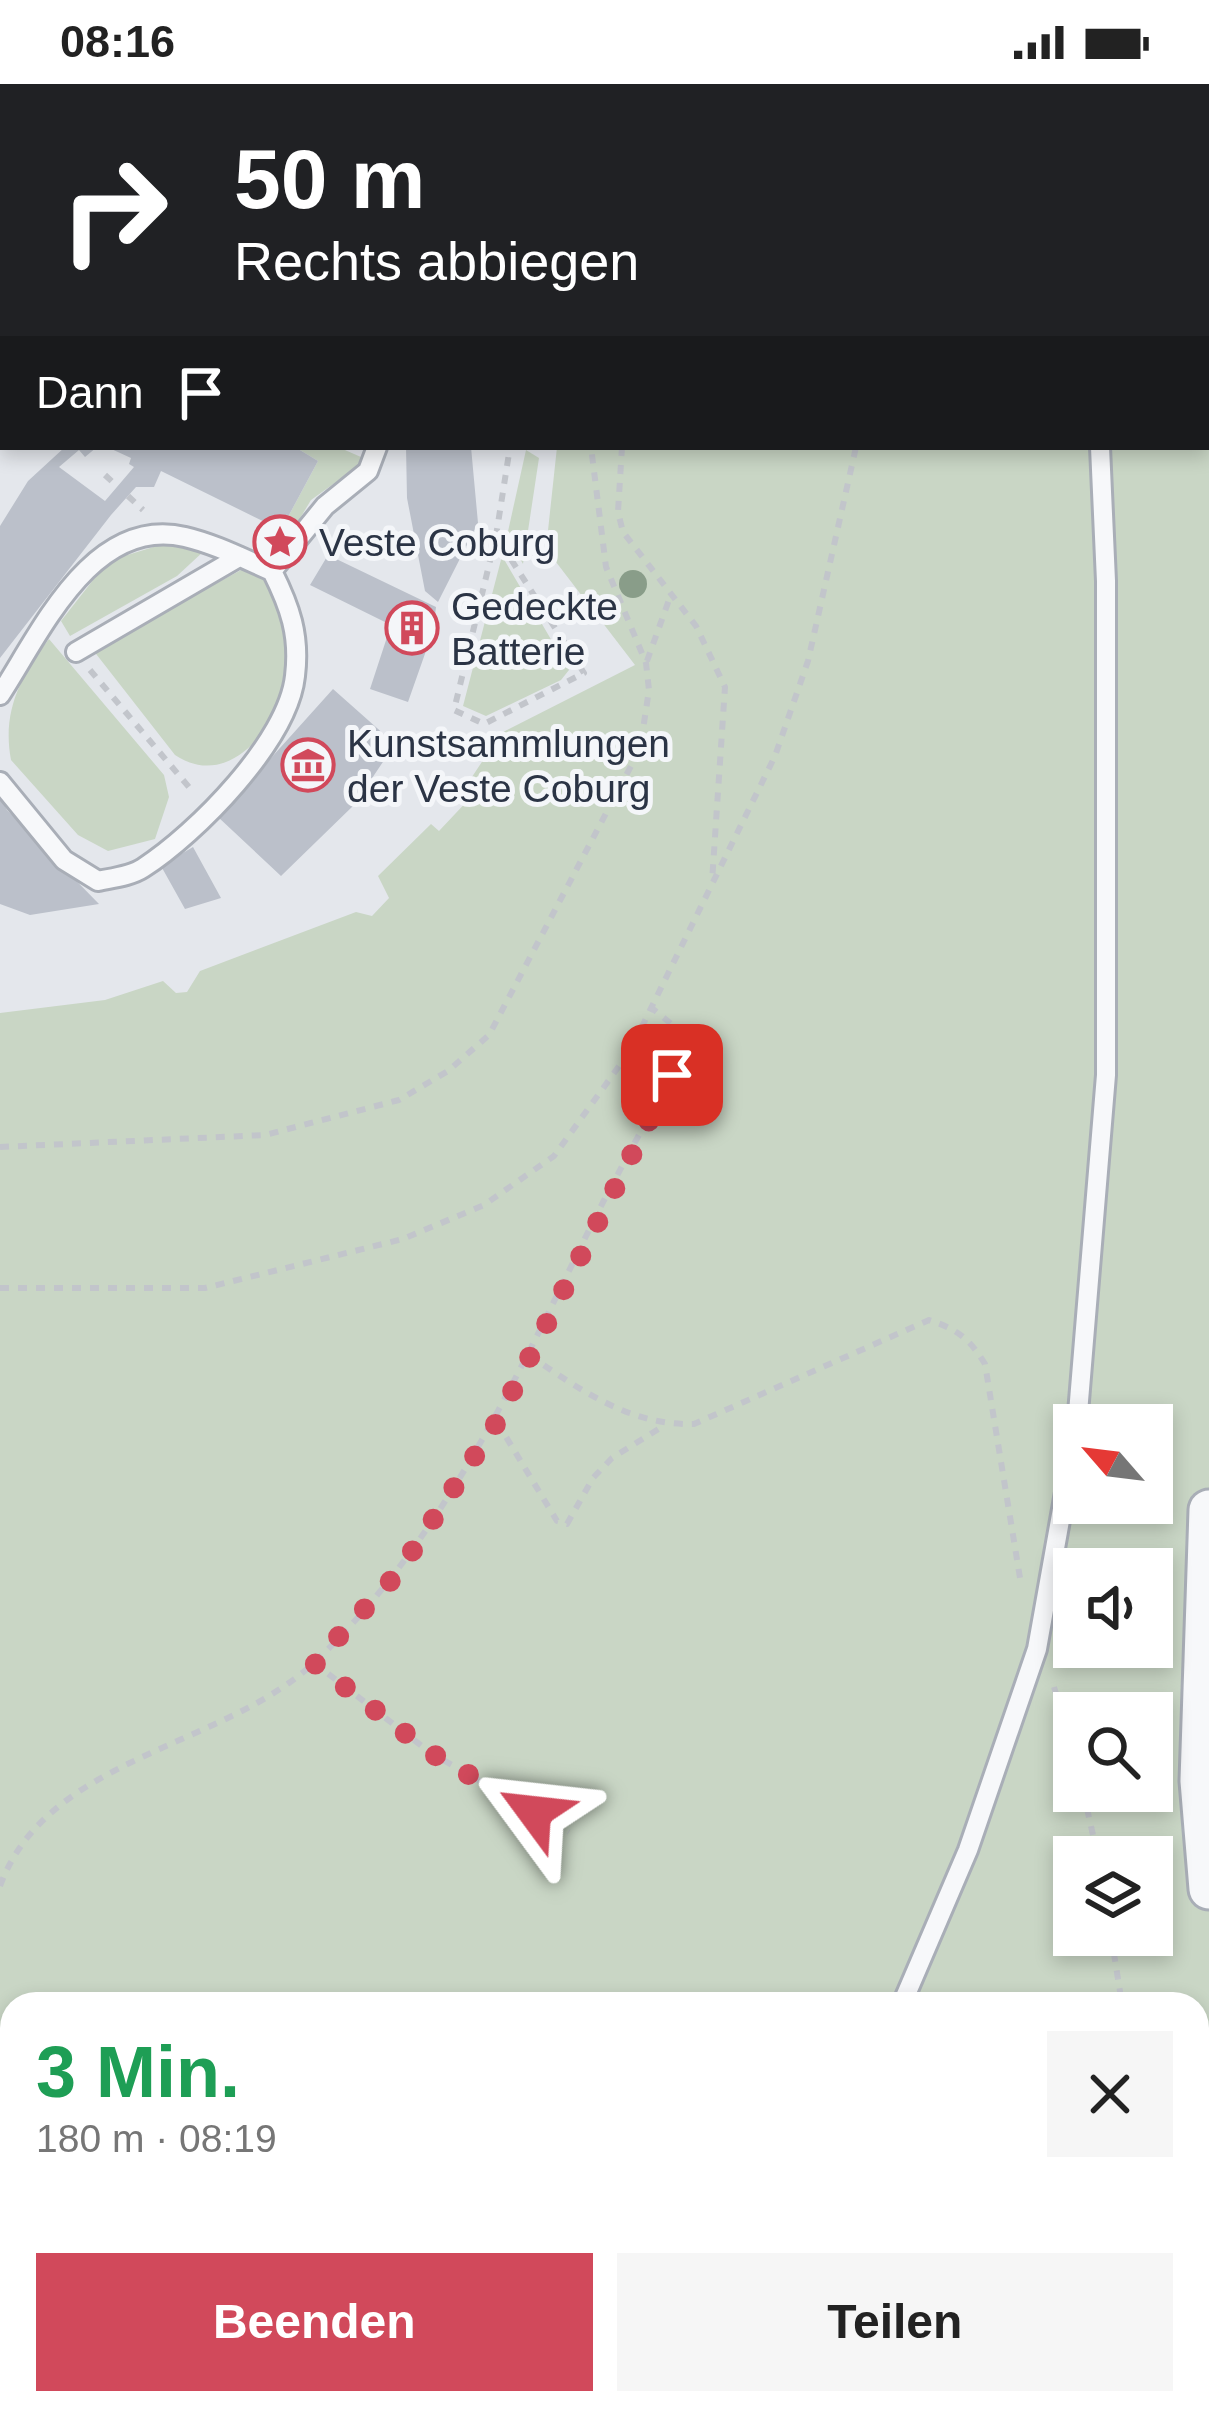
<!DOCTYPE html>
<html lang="de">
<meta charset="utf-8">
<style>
:root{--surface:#fff;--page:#f6f6f6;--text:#222;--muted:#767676;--accent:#d1495b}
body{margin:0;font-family:Helvetica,sans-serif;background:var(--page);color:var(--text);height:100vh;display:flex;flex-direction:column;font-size:45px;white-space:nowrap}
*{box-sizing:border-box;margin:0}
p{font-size:39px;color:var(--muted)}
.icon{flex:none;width:66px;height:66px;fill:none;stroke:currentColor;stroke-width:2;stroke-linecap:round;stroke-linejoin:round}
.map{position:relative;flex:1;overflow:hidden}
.details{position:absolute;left:0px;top:1908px;width:1209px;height:423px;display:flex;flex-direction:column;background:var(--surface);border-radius:36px 36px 0 0;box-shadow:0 6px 18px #0003}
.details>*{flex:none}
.guide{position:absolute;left:0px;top:0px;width:1209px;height:366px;box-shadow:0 6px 18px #0003;background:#202124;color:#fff;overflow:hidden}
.needle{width:78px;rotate:298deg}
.fabs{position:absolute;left:1053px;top:1320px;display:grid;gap:24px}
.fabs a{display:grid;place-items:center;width:120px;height:120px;border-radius:0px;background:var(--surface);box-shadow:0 6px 18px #0003;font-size:60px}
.pin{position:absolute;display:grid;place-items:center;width:102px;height:102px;color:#fff;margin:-51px;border-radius:24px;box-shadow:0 6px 18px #0006}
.me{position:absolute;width:132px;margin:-66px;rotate:300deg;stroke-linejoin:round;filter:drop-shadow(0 0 9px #0008)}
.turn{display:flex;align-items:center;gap:42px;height:252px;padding:0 36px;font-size:54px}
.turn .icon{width:156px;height:156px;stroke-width:2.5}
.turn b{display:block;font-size:84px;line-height:102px}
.then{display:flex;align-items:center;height:114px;padding:0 36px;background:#0003;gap:24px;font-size:45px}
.round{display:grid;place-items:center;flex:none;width:126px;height:126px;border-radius:0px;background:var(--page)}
.headline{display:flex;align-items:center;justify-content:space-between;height:204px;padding:0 36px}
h1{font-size:72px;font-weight:800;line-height:90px;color:#1e9e55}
.action{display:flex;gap:24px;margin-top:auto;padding:24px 36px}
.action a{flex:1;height:138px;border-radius:0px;background:var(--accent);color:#fff;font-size:48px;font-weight:800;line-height:138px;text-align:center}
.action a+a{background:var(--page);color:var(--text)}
.status{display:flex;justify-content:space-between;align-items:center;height:84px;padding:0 60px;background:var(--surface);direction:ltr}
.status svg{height:33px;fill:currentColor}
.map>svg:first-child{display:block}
</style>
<div class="status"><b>08:16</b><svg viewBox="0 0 49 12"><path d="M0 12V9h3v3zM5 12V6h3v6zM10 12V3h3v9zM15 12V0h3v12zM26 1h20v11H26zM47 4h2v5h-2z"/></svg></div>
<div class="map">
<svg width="1209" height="2330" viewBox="0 0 1209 2330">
<rect width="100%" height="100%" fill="#e4e7ec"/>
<path fill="#c9d6c5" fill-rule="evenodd" d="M530 0H1209V2330H0V929L105 916 163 897 176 909 187 908 200 887 356 828 372 832 389 814 378 792 431 740 439 747 471 713 464 705 501 649 635 581 546 465 557 363H1206V3ZM1074 1341H1152V1419H1074ZM1074 1485H1152V1563H1074ZM1074 1629H1152V1707H1074ZM1074 1773H1152V1851H1074ZM12 1920H1197V2319H12Z
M295 363H338L361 373 357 383 311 416 290 451 281 446 318 377Z
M526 366 539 374 523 480 507 452Z
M160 461 204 467 177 492 70 552 61 537 108 477Z
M502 472 569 586 561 596 486 632 463 622Z
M254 479 271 487C278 509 292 536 293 560 297 616 239 714 175 671L93 566Z
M49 555 164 691 169 713 155 755 108 767 78 751 11 676C2 629 20 592 49 555Z"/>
<path fill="#bbc0ca" d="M65 363H97L85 373 79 366 59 383 105 417 134 383 129 380 131 374 107 363H295L318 377 281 446 161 387 154 403H136L111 431 0 574V442L28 397Z
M406 363H471L478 439 438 518 425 507 407 414Z
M328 471 436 523 433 547 408 618 370 605 391 541 310 501Z
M333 605 395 660 354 721 281 792 218 733Z
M0 713 7 726 99 820 30 831 0 820Z
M193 763 221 814 185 825 161 782Z"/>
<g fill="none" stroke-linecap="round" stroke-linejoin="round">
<g stroke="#a9aeb7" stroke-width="24">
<path id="service" d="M594 0 595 3
M688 0 689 3
M1010 0 1012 3
M272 487 325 422 368 387 377 363
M76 568 239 473
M0 611C40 550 92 431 185 453 215 460 244 475 272 487 290 523 300 551 295 592 288 657 196 750 143 784 131 792 112 794 98 797L64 776 0 698
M1077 1341 1106 991V497L1100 363
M902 1920 968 1766 1037 1565 1074 1358
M183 2319 189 2330"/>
</g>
<g stroke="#a9aeb7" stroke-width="45">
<path id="minor" d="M1206 12 1209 15
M1209 1426 1200 1697 1209 1805"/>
</g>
<path stroke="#c2c5cb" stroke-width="6" stroke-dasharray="9 9" stroke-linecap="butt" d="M384 0 386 3
M868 0 869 3
M240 3 242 0
M0 6 4 0
M622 363 618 428 623 448 696 542 725 603 712 798
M105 391 118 403
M128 412 143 426
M496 452 454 626 484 640 584 589 496 452 510 363
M647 577 670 513
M90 586 194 709
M0 1063 265 1051 399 1016 448 987 489 951 640 665 649 606 646 579 606 483 591 363
M0 1204H205L403 1155 484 1121 554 1072 630 967 775 672 808 577 856 363
M529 1271C580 1306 631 1342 694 1340L929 1236C957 1245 970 1255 985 1280L1021 1500
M497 1338 557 1437 567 1440 593 1394 612 1374 665 1341
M314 1579 431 1669 569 1748
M1054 1603 1074 1669
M1083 1707 1098 1773
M0 1802C48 1671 224 1665 317 1576 448 1450 517 1291 596 1132 626 1073 659 1015 691 956L653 925
M1111 1851 1122 1920
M0 2061 3 2089 12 2101
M1181 2319 1182 2330
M5 2330 17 2319"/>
<use href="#service" stroke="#f7f8fa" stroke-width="18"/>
<use href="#minor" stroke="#f7f8fa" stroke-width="39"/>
</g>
<circle fill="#899d89" cx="633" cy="500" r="14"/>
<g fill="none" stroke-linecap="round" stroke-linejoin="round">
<path stroke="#d1495b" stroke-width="21" stroke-dasharray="0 37.8" d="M534 1728 431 1669 314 1579 398 1489 497 1338 672 991"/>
</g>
<defs>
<g id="sight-ring" transform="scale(2.7)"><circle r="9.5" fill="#f4f6f9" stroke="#d1495b" stroke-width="1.5"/><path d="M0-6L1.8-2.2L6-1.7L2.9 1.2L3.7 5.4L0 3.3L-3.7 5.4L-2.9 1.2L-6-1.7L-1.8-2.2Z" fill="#d1495b"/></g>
<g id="building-ring" transform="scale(2.7)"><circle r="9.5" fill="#f4f6f9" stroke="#d1495b" stroke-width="1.5"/><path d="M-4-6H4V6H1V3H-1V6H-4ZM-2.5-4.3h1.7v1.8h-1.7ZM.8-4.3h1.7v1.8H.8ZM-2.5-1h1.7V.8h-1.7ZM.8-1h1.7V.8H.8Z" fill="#d1495b"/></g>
<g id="museum-ring" transform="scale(2.7)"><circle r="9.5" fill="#f4f6f9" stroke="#d1495b" stroke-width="1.5"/><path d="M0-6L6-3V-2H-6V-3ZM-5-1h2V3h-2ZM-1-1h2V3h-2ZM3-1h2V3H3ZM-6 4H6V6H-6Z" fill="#d1495b"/></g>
</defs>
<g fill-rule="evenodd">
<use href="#sight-ring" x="280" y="458"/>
<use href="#building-ring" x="412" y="544"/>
<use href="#museum-ring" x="308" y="681"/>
</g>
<g text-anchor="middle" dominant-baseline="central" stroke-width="10" stroke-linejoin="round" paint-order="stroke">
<g font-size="39" fill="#2b3445" stroke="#f4f6f9" text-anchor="start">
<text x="319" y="458">Veste Coburg</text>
<text x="451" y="522">Gedeckte<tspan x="451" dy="45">Batterie</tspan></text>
<text x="347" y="659">Kunstsammlungen<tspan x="347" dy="45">der Veste Coburg</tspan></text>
</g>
</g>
</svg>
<div class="fabs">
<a><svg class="needle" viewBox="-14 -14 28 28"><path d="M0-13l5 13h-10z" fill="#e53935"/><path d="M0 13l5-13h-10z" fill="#767676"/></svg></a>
<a><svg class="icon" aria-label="sound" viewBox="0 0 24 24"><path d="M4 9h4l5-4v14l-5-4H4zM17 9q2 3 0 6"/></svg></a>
<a><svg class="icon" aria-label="search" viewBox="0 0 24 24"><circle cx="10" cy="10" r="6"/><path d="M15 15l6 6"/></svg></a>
<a><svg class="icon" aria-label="layers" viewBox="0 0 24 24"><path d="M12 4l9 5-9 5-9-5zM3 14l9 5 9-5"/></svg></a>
</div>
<div class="pin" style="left:672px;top:991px;background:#d93025"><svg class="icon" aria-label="arrive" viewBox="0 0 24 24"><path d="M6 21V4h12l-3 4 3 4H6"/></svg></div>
<svg class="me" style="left:534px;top:1728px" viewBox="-20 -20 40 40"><path d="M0-17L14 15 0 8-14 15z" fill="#d1495b" stroke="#fff" stroke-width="4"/></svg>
<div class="guide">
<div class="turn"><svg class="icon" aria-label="right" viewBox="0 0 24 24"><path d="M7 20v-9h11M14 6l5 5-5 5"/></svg><div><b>50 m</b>Rechts abbiegen</div></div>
<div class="then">Dann<svg class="icon" aria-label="arrive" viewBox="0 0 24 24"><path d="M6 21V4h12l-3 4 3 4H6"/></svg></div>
</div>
<section class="details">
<div class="headline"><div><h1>3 Min.</h1><p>180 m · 08:19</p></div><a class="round"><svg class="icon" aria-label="close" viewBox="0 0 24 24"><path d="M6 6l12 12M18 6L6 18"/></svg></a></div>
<div class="action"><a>Beenden</a><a>Teilen</a></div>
</section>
</div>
